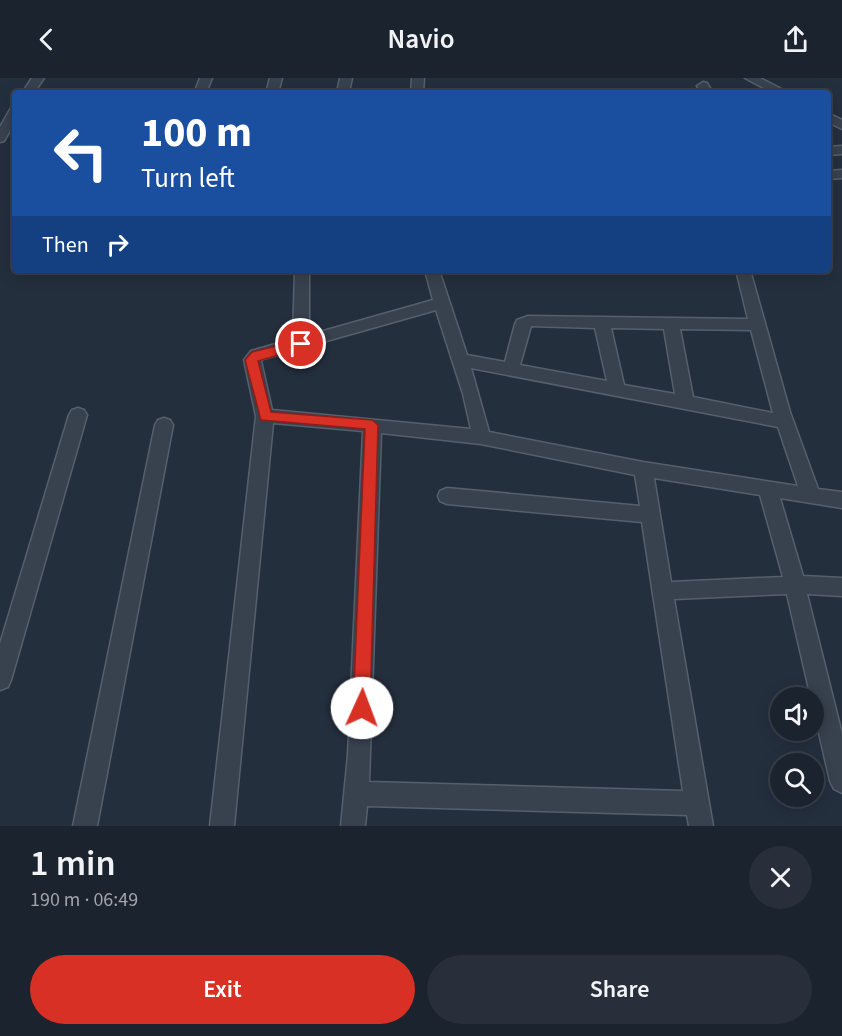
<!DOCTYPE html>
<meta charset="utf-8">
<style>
:root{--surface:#1b232e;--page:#282f3a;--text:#f1f3f6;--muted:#a0a4aa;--line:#39404a;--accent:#d93025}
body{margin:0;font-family:"Source Sans 3",sans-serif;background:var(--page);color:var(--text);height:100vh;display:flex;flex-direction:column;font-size:22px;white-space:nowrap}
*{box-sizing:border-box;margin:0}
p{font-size:20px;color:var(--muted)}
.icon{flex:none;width:33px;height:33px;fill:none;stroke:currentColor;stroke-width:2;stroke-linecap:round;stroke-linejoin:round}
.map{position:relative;height:748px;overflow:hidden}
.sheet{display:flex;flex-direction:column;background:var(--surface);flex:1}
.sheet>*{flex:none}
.banner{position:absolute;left:12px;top:12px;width:819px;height:183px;border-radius:6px;box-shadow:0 3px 15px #0003,0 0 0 2px var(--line);background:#1a4fa0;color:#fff;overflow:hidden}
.fabs{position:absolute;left:770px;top:609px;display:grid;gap:12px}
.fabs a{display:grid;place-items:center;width:54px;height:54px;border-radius:50%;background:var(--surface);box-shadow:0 3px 15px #0003,0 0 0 2px var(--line);font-size:30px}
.pin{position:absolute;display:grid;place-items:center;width:51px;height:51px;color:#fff;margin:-26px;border:3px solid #fff;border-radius:50%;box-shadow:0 2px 6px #0007}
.me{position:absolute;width:66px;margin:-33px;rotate:2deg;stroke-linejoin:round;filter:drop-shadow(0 0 4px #0008)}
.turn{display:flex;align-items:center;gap:21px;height:126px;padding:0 30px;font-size:27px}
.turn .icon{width:78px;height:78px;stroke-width:2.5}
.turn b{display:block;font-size:42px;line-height:51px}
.then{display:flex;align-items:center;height:57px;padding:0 30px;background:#0003;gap:12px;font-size:22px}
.round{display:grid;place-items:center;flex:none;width:63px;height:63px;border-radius:32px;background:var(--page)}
.headline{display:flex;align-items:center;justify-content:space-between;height:102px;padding:0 30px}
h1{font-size:36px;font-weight:600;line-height:45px}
.primary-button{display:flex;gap:12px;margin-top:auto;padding:12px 30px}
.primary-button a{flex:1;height:69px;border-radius:36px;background:var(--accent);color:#fff;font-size:24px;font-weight:600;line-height:69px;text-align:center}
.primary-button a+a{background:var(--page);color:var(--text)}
header{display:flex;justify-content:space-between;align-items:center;height:78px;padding:0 30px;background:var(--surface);font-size:27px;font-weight:600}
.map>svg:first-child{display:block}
</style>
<header><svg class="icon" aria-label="back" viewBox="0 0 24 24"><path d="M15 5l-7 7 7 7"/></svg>Navio<svg class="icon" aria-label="share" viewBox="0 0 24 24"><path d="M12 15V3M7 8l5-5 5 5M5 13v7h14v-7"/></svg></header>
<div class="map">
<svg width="842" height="748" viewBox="0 0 842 748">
<rect width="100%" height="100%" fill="#242f3e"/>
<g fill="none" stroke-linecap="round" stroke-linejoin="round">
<g stroke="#565f6c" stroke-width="3">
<path id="street" d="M32 0H44L34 15H22Z
M200 0H212L206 15 195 13Z
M270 0H282L278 15H266Z
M340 0H352L349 15H337Z
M412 0H424L423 15H411Z
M745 0H760L789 15H773Z
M703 4 707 5 713 15H701L697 8Z
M15 29V44L4 63 0 64V49L11 30Z
M828 35 842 42V51L828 44Z
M842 68V76L828 77V69Z
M842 92V100L828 101V93Z
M295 192H309V257L433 222 425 192H439L467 277 505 284 515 246 517 242 528 238 748 241 736 192H750L790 334 818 411 842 414V430L780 420 803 498 842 500V518L807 516 842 656V715L834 711 830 703 813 629V620H811L787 516 674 521 713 748H689L687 737 367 728 365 748H341L348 677 363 353 273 345 234 748H210L256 338 244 282 251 273 293 261ZM436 232 463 316 471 351 272 332 261 283 263 281ZM531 248 595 250 607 303 520 287ZM611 250 664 251 675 316 624 307ZM680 251 751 252 773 335 693 319ZM471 290 778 349 798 408 643 384 489 354ZM381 355 481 366 635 397 640 428 447 410 440 413 438 418 440 423 447 426 642 444 683 713 369 704ZM654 400 760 417 783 499 671 504Z
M78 330 84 332 87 337 11 602 8 609 0 612V566L69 337 72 332Z
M164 340 170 342 173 347 97 748H73L155 347 158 342Z"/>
</g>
<use href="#street" fill="#38414e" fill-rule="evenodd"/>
</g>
<path fill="#d93025" stroke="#8d1f18" stroke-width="1.5" d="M301 262 307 266 306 269 258 283 271 334 372 342 378 347 370 630 367 636 362 638 356 636 353 630 365 351 261 342 245 282 252 274Z"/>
</svg>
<div class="fabs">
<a><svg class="icon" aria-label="sound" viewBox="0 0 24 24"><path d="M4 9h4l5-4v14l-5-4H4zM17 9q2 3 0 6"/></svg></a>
<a><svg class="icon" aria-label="search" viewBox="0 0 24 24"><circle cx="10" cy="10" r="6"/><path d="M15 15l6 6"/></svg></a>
</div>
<div class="pin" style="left:301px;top:266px;background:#d93025"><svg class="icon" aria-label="arrive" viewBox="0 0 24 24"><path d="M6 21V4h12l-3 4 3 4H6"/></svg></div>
<svg class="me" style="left:362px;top:630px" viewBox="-20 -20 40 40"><circle r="19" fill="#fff"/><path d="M0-13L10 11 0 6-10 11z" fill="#d93025"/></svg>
<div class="banner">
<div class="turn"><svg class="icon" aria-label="left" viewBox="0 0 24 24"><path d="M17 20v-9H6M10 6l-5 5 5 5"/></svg><div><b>100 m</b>Turn left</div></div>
<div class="then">Then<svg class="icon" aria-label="right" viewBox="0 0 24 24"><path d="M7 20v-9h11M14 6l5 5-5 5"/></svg></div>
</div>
</div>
<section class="sheet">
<div class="headline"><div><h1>1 min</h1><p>190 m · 06:49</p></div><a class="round"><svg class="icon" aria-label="close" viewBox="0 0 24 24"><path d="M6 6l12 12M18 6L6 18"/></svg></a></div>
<div class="primary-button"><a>Exit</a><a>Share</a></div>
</section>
